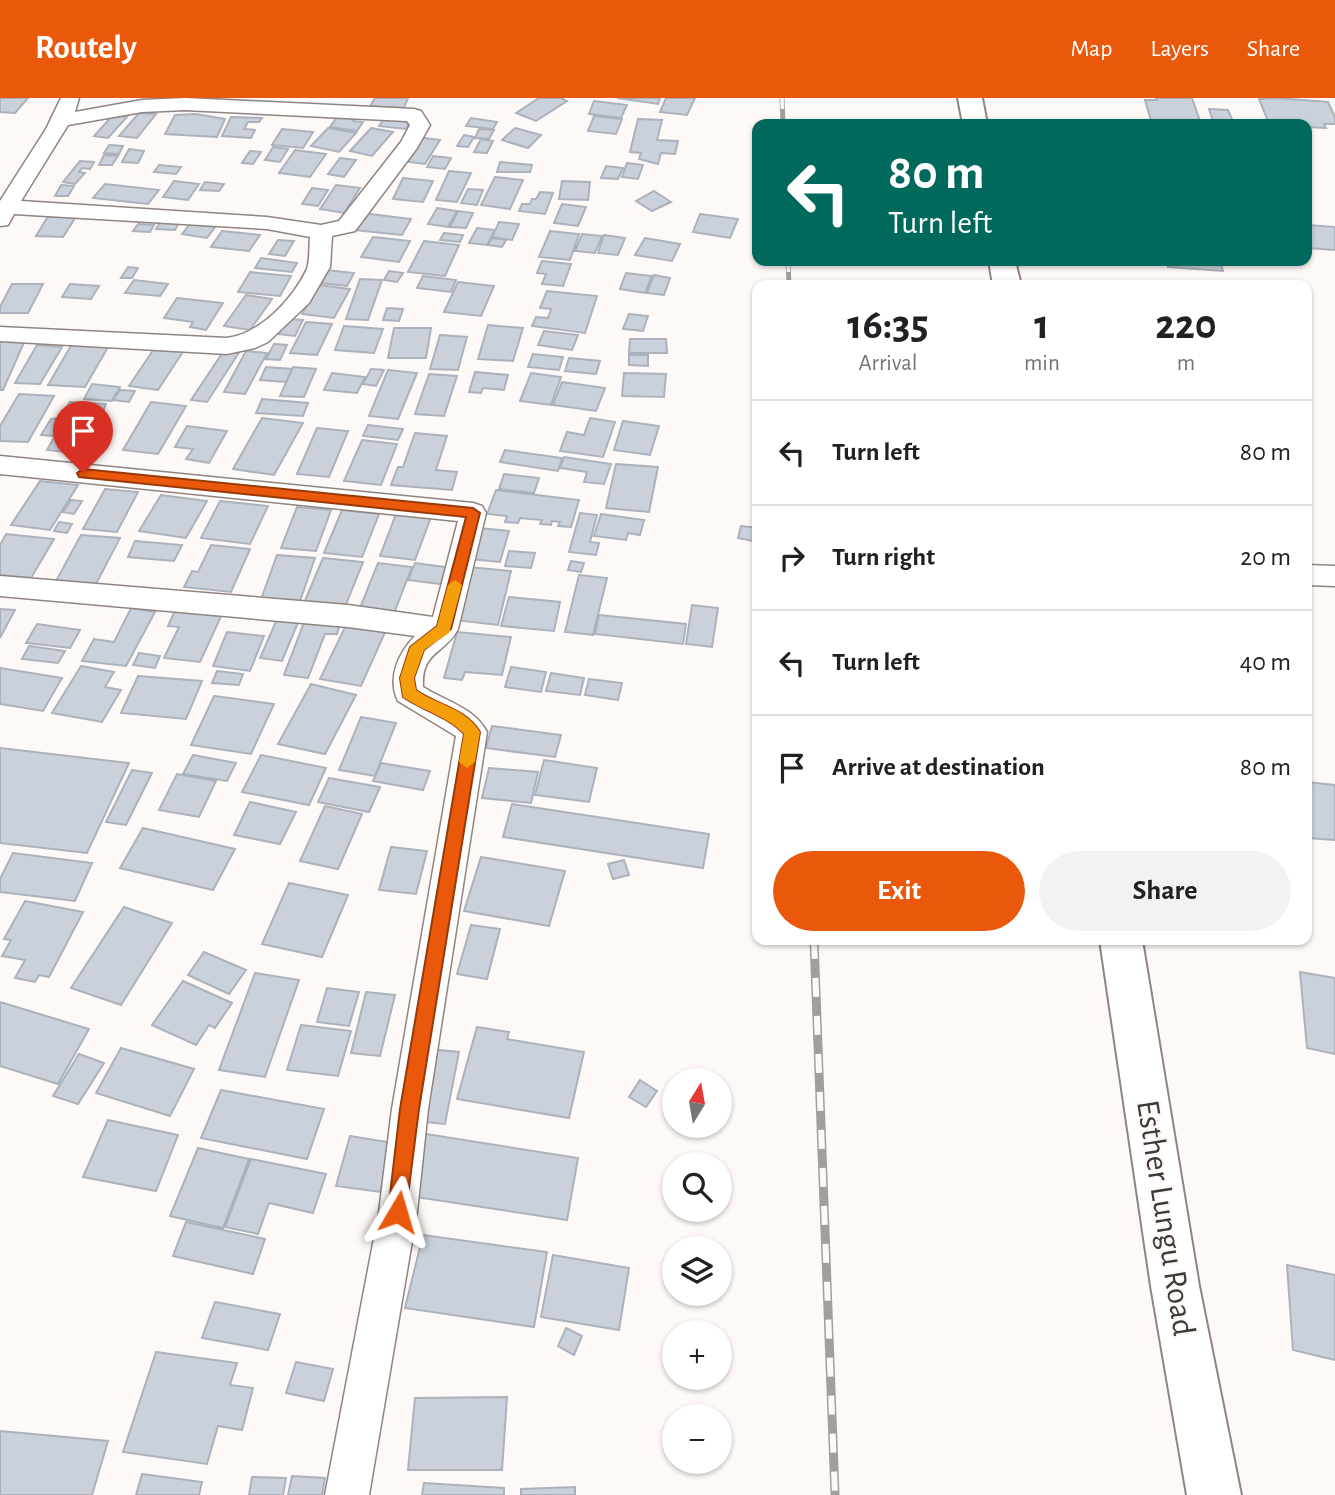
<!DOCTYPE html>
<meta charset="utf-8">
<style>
:root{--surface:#fff;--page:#f2f2f2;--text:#202124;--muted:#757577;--line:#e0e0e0;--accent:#ea580c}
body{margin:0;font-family:"Alegreya Sans",sans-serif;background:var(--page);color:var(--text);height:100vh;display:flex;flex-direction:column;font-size:26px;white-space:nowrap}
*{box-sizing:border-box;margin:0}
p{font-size:23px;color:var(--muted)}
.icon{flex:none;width:38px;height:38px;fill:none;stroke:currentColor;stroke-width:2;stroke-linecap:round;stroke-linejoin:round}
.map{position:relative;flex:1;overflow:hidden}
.drawer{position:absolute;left:752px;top:182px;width:560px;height:665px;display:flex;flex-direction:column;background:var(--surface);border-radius:14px;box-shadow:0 2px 5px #0004}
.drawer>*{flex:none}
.guide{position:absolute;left:752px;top:21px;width:560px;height:147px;border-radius:14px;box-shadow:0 2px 5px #0004;background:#00695c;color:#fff;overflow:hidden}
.needle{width:46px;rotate:11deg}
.fabs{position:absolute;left:662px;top:970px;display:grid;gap:14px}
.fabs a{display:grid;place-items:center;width:70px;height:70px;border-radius:50%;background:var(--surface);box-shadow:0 2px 5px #0004;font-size:35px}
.pin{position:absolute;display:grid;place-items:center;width:60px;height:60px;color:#fff;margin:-72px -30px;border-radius:50% 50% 50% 0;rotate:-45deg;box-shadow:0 0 7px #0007}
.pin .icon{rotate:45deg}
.me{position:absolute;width:77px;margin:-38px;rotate:7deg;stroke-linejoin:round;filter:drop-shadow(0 0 5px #0008)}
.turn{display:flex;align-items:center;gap:24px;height:147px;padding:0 21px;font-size:32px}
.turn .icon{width:91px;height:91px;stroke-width:2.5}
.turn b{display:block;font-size:49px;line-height:60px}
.eta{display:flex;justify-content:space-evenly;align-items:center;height:119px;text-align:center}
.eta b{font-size:42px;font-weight:600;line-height:49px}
.action{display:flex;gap:14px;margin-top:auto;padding:14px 21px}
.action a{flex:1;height:80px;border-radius:42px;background:var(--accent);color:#fff;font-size:28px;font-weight:600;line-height:80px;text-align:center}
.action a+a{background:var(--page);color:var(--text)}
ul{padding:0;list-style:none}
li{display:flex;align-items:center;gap:21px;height:105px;padding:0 21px;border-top:2px solid var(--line)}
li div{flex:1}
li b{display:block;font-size:26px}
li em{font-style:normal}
header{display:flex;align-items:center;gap:42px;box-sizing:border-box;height:98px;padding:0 35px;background:var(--accent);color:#fff}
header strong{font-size:33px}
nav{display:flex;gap:38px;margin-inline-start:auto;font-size:24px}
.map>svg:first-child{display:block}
</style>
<header>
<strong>Routely</strong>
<nav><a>Map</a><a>Layers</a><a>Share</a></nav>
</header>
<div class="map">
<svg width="1335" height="1397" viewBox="0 0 1335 1397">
<rect width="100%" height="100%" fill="#fef9f7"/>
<path fill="#cbd1da" stroke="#acb2bb" stroke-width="2" d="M0 0H28L15 15 0 14Z
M375 0H408L404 10 370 8Z
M539 0H561L567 3 536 23 516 15Z
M617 0H660L658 6Z
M666 0H695L687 17 660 14Z
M1156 0H1192L1201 26H1152L1145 2H1157Z
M1277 0 1328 4 1335 19V26H1324L1326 30 1307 29V26L1268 23 1259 1Z
M594 3 627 7 621 20 589 16Z
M1209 11 1228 12 1234 26H1214Z
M139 15 156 16 137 40 119 38Z
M196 16 225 21 217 39 165 36 175 17Z
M339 16 357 18 353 23 363 24 357 33 330 29Z
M113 17 127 19 108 40 94 38Z
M594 18 622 21 616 36 588 33Z
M231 19 262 20 259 24H248L244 31 255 32 251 40 222 38Z
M471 20 497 24 493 31 466 28Z
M384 21 410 24 406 31 379 28Z
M638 21 662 22 657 42 678 43 675 56 661 55 658 66 639 61 641 55 630 54Z
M328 30 356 35 339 54 311 48Z
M371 30 393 34 372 58 350 53Z
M515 30 541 37 528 50 502 42Z
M282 31 313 34 303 50 272 47Z
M479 31 494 32 489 41 475 40Z
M464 37 474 39 468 49 457 48Z
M417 39 440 42 425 66 402 63Z
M481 41 493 43 487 55 474 54Z
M109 47 123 48 119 56 104 55Z
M273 49 288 51 280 64 265 62Z
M129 51 144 53 138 65 122 64Z
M295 52 326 56 310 79 279 75Z
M250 53 261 54 253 66 242 65Z
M104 57 118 58 112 67H99Z
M433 58 451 60 445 71 427 69Z
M340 60 356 62 344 79 328 76Z
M80 63 94 64 90 71 82 70 79 74 85 75 75 86 63 84Z
M500 64 532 67 530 74H497Z
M627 65 643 67 638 81 622 79Z
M159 67 181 69 176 76 154 74Z
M606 68 623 70 618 81 601 80Z
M449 73 471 75 457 104 436 102Z
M495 79 523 82 510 111 481 107Z
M403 80 433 83 423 104 393 101Z
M174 83 199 86 188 102 163 99Z
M562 83 590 84 588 102 559 101Z
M205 84 224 86 219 93 200 92Z
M105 86 159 92 148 106 93 100Z
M61 87 74 88 68 98H55Z
M336 87 360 90 344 115 320 111Z
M312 90 328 92 318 108 302 106Z
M468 91 483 92 477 107 461 105Z
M654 93 671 104 652 113 636 103Z
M540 94 553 95 545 116 519 113 522 106H530L532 101H536Z
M562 106 586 109 578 128 554 125Z
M437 110 457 113 448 129 428 126Z
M458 113 473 115 466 130 450 129Z
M50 115 77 117 63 139 36 138Z
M362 115 411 121 402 137 353 132Z
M700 116 738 121 730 140 693 134Z
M160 124 179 125 175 132 156 131Z
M499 124 519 126 512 142 492 139Z
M138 126 154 127 150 134 133 133Z
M190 126 215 129 207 140 182 136Z
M1307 127 1335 129V152L1307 150Z
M477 130 495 132 487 147 469 145Z
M222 133 260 137 249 153 211 149Z
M550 133 579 136 570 162 539 159Z
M444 135 463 137 460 144 440 142Z
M582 136 602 138 595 155 575 153Z
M604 137 625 140 618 157 598 155Z
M373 139 410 143 399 164 361 159Z
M492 140 506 142 502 149 488 147Z
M645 140 680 146 672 163 635 157Z
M278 142 294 143 285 158 269 156Z
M424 143 459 147 445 178 408 174Z
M261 160 297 165 292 174 255 170Z
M542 163 571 166 563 188 542 186 546 176 537 175Z
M1167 163H1220L1223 173 1168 169Z
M128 169 138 170 132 180H121Z
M327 172 354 175 347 188 320 185Z
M389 173 403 175 397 184 384 182Z
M250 174 291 178 280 198 238 194Z
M626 175 652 178 645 195 620 191Z
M654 177 670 180 664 197 647 195Z
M423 178 456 182 451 194 417 190Z
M360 181 382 182 368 222 346 221Z
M134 182 168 186 160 198 125 195Z
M458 184 494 188 481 218 444 214Z
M12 186H43L28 215H0V209Z
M70 186 99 188 91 201 62 199Z
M319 187 350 191 334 220 302 216Z
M547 193 597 198 585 235 532 228 536 219 548 220 551 211 540 210Z
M246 197 272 201 250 232 224 228Z
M177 200 223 205 206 232 190 229 193 224 164 220Z
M387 210 403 211 399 223 383 222Z
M629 216 648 218 643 233 623 231Z
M286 221 303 222 295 238 278 236Z
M306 224 332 226 317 257 290 255Z
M488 227 523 230 513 263 478 261Z
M344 228 383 231 374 255 335 252Z
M394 230H431L426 260H388Z
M544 233 578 237 572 252 538 247Z
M440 237 467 239 458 272 430 271Z
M0 240H26L3 292H0Z
M630 241H666L667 255H629Z
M158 245 186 249 158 292 129 288Z
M72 246 108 249 85 289 48 287Z
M274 246 287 247 280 262 266 261Z
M37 247 62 249 40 286 15 285Z
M225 251 240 253 207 304 191 302Z
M246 253 267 255 245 296 224 294Z
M533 256 563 259 559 272 528 269Z
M629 257H648V268L629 267Z
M569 260 600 263 596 276 565 273Z
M266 269 292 271 286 284 260 282Z
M293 269 316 271 304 299 280 298Z
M371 271 384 272 376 288 363 286Z
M388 272 417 275 398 321 369 318Z
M475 274 508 277 504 292 483 290 481 295 469 294Z
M332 275 365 279 357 295 324 292Z
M531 275 561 279 551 307 520 303Z
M624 275 666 276 664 299 622 298Z
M429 276 457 278 444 318 415 316Z
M562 284 605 290 596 313 553 307Z
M92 286 120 289 112 303 84 301Z
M120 292 135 293 129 304 113 302Z
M19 296 54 298 28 344 0 343V328Z
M262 301 308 305 303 318 256 315Z
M70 304 106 306 84 356 47 352 55 338 41 337 51 321 60 320Z
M151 304 186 308 158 356 123 352Z
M262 320 303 325 274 377 233 371Z
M590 320 615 324 603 359 560 353 567 334 584 337Z
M623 323 659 328 650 357 614 352Z
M368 327 403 331 398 342 363 338Z
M187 328 227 333 209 365 186 361 193 351 175 349Z
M317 330 348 333 329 379 297 376Z
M415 335 447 338 436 372 457 374 452 392 391 387 398 369H403Z
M362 342 397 346 381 387 344 383Z
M505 352 562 360 558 373 500 364Z
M564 359 611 366 604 386 584 384 587 374 560 370Z
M616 366 658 369 649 414 606 410Z
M504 376 539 380 534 395 499 391Z
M40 383 78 387 50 432 11 427Z
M105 391 138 394 117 434 83 431Z
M496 392 579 402 571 429 558 428 560 424 552 423 551 427 540 426 542 422 520 420 518 425 505 424 507 418 487 416Z
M161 397 207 403 186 440 139 433Z
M71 402 82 403 74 416 63 414Z
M220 403 268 408 250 446 201 440Z
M297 409 331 412 316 453 281 450Z
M342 412 379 416 362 459 324 455Z
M580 415 597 417 590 444 599 445 596 457 569 454Z
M396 416 431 419 415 462 380 458Z
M601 416 644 422 640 437 628 435 626 442 594 438Z
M59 424 72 426 67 435 54 433Z
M741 428 758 430V444L738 440Z
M479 430 509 433 500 464 470 461Z
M6 436 54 441 31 480 0 477V447Z
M81 437 120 440 96 486 56 483Z
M135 443 182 447 174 463 128 459Z
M211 447 250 451 231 494 184 489 192 473 198 474Z
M509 453 535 455 531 470 505 468Z
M277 457 315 460 299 506 260 504Z
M323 460 363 464 345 509 304 505Z
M571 463 584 465 581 474 568 472Z
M378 465 412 469 394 515 360 510Z
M415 465 453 470 447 487 408 482Z
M469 469 511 473 498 527 454 522Z
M579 477 607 480 593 537 565 534Z
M509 499 560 504 554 533 501 528Z
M692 507 718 510 712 549 686 546Z
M177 508 223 514 200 564 164 560 179 529 168 528Z
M131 510 155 514 126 568 82 563 94 541 114 544Z
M0 511 15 512 0 540Z
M599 517 686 526 683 546 595 536Z
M278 519 299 522 282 563 260 560Z
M306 519 341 523 337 536H325L308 580 284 577Z
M348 523 387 530 361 588 320 581Z
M37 526 80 532 70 550 26 545Z
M227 534 264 538 250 573 213 568Z
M457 534 511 539 502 577 465 574 462 582 444 580Z
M29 548 65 553 58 565 22 561Z
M139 555 160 558 155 570 133 567Z
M81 568 114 574 105 589 121 592 102 624 52 615Z
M511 569 546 574 541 594 505 589Z
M0 570 62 580 43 613 0 606Z
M217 573 243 576 239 587 212 585Z
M551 575 584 580 580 597 546 593Z
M138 578 202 583 186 621 121 615Z
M589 581 622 585 618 602 585 597Z
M311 586 356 597 325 656 278 646Z
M214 598 274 606 251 656 191 647Z
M361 619 396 625 375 678 339 672Z
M492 628 561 637 555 659 486 650Z
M0 650 129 665 87 755 0 745Z
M193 657 236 665 227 683 183 676Z
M261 657 326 670 309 707 242 694Z
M544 662 597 670 589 704 535 697Z
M381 665 430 673 423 692 373 683Z
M489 670 538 674 531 705 482 700Z
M132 672 152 675 126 727 106 724Z
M177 676 216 683 199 719 159 712Z
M329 680 380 689 369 714 318 704Z
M1307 684 1335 687V742L1307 740Z
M250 704 296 714 280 746 234 737Z
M512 706 709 736 703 770 503 739Z
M325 708 362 716 338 771 300 763Z
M143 730 235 751 213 792 120 770Z
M391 749 427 753 416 796 379 792Z
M13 755 92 765 75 803 0 794V781Z
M481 759 565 773 549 828 464 813Z
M624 762 629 777 613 781 608 766Z
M289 785 348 797 322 859 262 846Z
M25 803 83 814 49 879 39 877 35 884 15 880 25 862 2 858 11 842 4 841Z
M124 809 172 825 121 907 71 890Z
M471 827 500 831 487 881 457 876Z
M204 854 246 872 229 896 188 877Z
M1300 874 1335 880V956L1307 950Z
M255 875 299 882 265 979 219 972Z
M183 883 232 905 215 930 209 927 196 947 152 927Z
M327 890 359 894 349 928 317 924Z
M366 894 395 897 380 958 351 955Z
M0 904 89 931 58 986 0 968Z
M301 927 351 933 338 978 287 972Z
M477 929 509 934 507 941 584 954 569 1020 457 1001Z
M121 950 194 971 170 1018 96 995Z
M429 951 459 954 445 1026 415 1023Z
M79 956 104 965 78 1006 53 998Z
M640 982 657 993 646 1009 629 999Z
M221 992 324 1011 307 1061 201 1040Z
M108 1022 178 1037 156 1093 83 1079Z
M426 1036 578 1060 567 1122 409 1098Z
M350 1038 394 1045 380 1094 336 1088Z
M198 1050 249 1061 223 1130 170 1118Z
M251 1061 326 1076 313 1115 269 1105 258 1136 225 1129Z
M186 1124 265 1141 253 1176 173 1158Z
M423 1137 547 1154 534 1229 405 1210Z
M553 1157 629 1170 619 1232 541 1219Z
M1287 1167 1335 1177V1262L1293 1252Z
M215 1204 280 1216 268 1252 202 1240Z
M566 1230 582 1238 574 1257 558 1248Z
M156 1254 237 1265 230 1287 253 1290 242 1332 218 1328 207 1366 123 1354Z
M296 1264 333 1271 324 1303 286 1295Z
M507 1299 502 1372H408L415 1300Z
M0 1333 108 1343 92 1397H0Z
M142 1376 202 1384 199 1397H136Z
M292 1378 325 1380 322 1397H288Z
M252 1379 286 1380 283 1397H249Z
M424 1385 504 1390V1397H422Z
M575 1389V1397H521V1391Z"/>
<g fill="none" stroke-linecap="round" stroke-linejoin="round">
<g stroke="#8f8480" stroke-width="3">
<path id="street" d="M61 0H79L75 14 142 2 185 0 414 11 421 13 430 27 417 50 355 133 332 138 330 169 309 205 268 244 255 250 227 256 0 243V229L227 240C260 236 293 201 307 171 310 162 309 149 310 139L267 131 14 116 8 127 0 128V103L46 31ZM185 12 407 23 410 27 401 44 339 123 321 127 267 119 21 103 68 27 142 14Z
M0 358 473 405 482 408 486 415 458 531C445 556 421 553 423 589 445 603 475 610 487 634L428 1011 417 1114 369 1397H325L379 1114 392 1011 456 638 398 603C387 581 398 555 415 538L348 529 0 498V478L348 507 433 519 458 423 0 376Z
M1307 467 1335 468V488L1307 487Z"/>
</g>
<g stroke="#8f8480" stroke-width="4">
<path id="secondary" d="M958 0H982L987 26H963Z
M989 163H1015L1021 187H993Z
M1100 842H1142L1199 1188 1241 1397H1187L1151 1188Z"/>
</g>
<use href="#street" fill="#fff" fill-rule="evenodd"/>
<use href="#secondary" fill="#fff" fill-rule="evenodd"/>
<g stroke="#a39e9c" stroke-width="5">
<path id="rail-far1" d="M782 0 783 26
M788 163 789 187"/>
</g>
<g stroke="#a39e9c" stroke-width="9">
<path id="rail" d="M814 842 835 1397"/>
</g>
<use href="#rail-far1" stroke="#fef9f7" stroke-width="3.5" stroke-dasharray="11" stroke-linecap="butt"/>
<use href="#rail" stroke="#fef9f7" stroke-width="6" stroke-dasharray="19" stroke-linecap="butt"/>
</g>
<path fill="#ea580c" stroke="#983908" stroke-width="2" d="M83 371 473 410 480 415 451 531 424 552 414 580 416 592C437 607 466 610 480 634L419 1011 405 1121 398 1123 391 1121 388 1114 400 1011 464 636C447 618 423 613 403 599L400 580 410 549 437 528 466 419 79 379 77 375Z"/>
<path fill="#f59e0b" d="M455 482 462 487 449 535 424 552 414 580 416 592C437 607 466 610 480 634L475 664 467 670 459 664 464 636C447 618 423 613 403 599L400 580 410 549 437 528 448 487Z"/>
<g text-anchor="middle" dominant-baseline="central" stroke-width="5" stroke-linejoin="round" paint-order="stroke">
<g font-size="33" fill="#3f3a38" stroke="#fef9f7">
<text transform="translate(1165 1120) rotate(81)">Esther Lungu Road</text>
</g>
</g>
</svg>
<div class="fabs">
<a><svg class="needle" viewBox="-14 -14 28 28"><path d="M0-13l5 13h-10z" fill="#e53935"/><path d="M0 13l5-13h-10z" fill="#757577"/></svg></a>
<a><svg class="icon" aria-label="search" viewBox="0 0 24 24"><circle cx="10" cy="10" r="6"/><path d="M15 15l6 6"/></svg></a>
<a><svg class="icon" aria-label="layers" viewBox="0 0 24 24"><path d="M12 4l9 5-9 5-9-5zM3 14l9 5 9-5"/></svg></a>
<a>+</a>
<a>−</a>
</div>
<div class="pin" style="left:83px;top:375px;background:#d93025"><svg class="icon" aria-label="arrive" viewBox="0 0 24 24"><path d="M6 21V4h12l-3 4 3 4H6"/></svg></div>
<svg class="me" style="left:398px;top:1114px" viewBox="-20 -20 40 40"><path d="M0-17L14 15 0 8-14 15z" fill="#ea580c" stroke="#fff" stroke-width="4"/></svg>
<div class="guide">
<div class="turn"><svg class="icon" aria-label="left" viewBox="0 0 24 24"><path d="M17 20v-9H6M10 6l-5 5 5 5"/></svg><div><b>80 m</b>Turn left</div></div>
</div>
<section class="drawer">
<div class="eta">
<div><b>16:35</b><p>Arrival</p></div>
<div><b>1</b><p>min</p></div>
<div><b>220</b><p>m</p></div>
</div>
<ul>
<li><svg class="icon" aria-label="left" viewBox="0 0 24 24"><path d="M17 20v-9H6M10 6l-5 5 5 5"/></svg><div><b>Turn left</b></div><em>80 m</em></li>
<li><svg class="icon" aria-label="right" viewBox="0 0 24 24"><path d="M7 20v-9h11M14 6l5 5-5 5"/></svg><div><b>Turn right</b></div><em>20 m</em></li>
<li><svg class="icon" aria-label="left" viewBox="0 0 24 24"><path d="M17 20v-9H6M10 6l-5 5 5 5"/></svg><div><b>Turn left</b></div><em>40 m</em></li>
<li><svg class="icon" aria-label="arrive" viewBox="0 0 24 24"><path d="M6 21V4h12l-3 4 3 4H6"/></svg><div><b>Arrive at destination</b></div><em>80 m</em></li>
</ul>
<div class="action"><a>Exit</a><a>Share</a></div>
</section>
</div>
